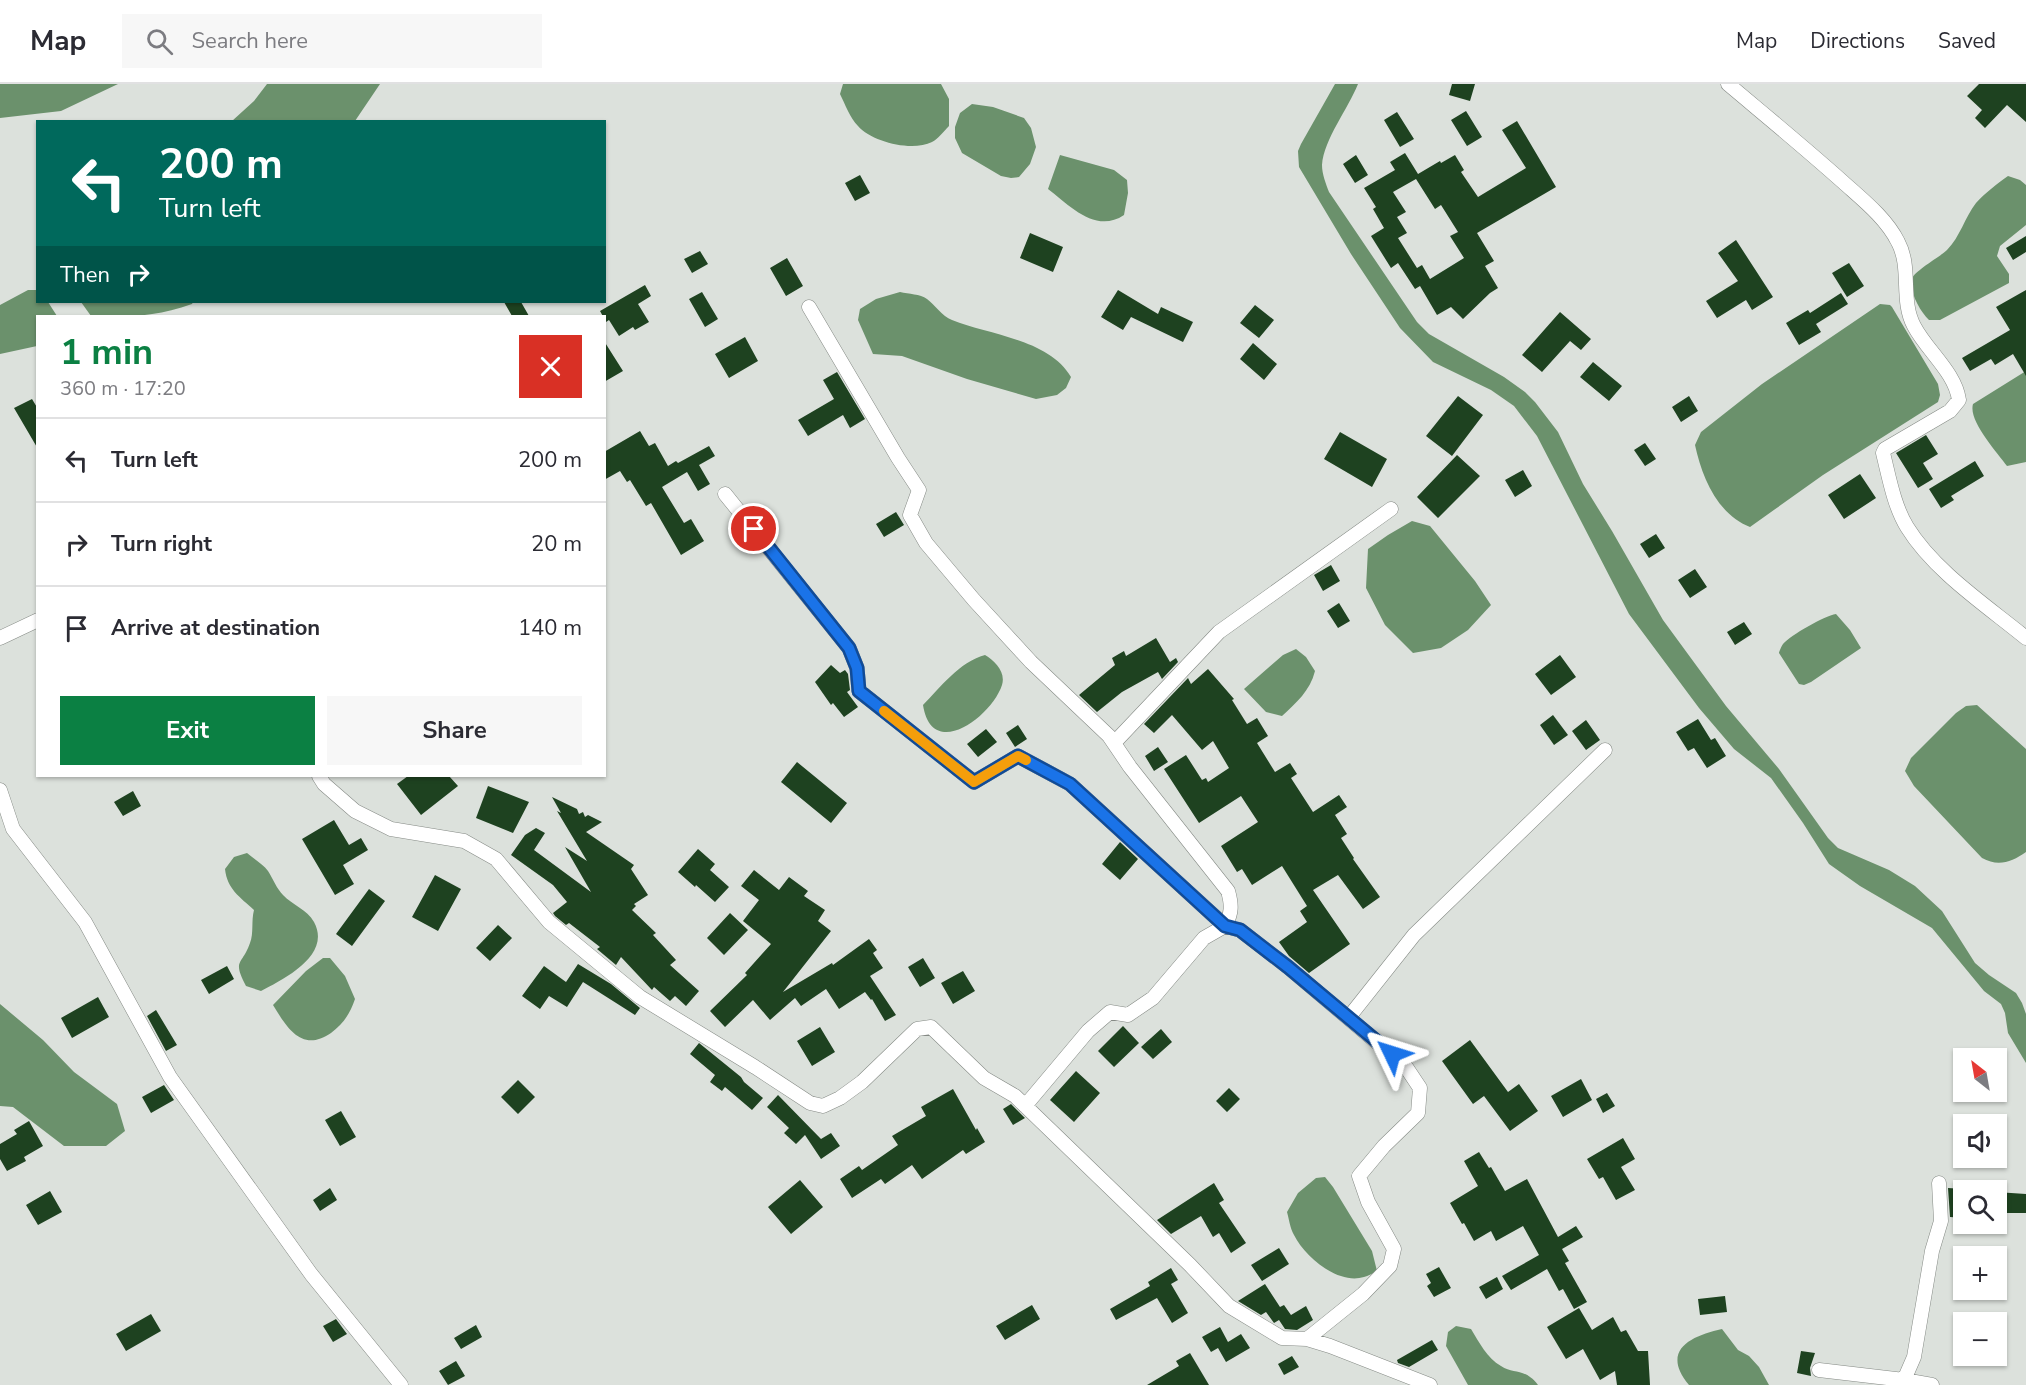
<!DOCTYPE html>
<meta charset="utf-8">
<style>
:root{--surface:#fff;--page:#f7f7f7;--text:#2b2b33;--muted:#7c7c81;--line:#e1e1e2;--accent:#0b8043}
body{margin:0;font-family:"Nunito Sans",sans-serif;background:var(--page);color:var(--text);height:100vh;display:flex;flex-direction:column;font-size:22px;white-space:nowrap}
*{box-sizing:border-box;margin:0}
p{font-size:20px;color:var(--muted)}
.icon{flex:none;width:33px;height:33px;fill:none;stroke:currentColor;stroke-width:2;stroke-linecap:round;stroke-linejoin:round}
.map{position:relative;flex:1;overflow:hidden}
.side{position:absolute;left:36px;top:231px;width:570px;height:462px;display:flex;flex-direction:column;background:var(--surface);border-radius:0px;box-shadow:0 2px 4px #0004}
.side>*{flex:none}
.top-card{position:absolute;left:36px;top:36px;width:570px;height:183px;border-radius:0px;box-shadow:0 2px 4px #0004;background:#00695c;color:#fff;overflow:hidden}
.needle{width:39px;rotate:329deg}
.controls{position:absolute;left:1953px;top:964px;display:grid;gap:12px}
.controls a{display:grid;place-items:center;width:54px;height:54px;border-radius:0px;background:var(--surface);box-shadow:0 2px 4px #0004;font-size:30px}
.pin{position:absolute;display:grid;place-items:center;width:51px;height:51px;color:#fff;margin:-26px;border:3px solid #fff;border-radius:50%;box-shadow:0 2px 6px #0007}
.me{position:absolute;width:66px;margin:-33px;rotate:311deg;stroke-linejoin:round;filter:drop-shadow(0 0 4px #0008)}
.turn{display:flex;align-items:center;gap:21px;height:126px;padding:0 24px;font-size:27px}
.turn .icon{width:78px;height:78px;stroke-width:2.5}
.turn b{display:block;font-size:42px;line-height:51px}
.then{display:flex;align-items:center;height:57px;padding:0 24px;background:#0003;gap:12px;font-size:22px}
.round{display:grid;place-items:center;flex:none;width:63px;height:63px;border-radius:0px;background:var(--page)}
.summary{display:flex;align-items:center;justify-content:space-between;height:102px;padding:0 24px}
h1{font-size:36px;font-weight:700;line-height:45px;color:var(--accent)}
.button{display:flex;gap:12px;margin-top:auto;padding:12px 24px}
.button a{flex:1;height:69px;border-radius:0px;background:var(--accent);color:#fff;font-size:24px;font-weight:700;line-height:69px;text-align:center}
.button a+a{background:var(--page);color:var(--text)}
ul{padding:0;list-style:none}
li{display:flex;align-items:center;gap:18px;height:84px;padding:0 24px;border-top:2px solid var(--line)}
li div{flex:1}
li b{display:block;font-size:22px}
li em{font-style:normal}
header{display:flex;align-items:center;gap:36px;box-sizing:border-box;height:84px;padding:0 30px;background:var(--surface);border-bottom:2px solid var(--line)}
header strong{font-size:28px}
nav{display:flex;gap:33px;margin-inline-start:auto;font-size:21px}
.search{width:420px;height:54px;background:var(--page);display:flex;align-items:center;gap:15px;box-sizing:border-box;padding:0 21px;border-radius:0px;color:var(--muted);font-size:22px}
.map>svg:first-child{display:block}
</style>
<header>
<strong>Map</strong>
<div class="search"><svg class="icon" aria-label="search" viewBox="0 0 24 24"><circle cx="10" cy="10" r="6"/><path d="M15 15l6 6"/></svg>Search here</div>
<nav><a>Map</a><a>Directions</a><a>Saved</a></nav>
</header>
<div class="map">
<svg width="2026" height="1301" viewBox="0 0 2026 1301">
<rect width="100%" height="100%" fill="#dce1dc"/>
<path fill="#6b916c" d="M0 0H118L61 27 0 34Z
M267 0H380L355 37H232L254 17Z
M843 0H941L949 15V42C944 47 938 55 932 58 912 68 872 58 858 42 850 34 845 20 840 10Z
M1335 0H1358C1348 25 1324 55 1322 81 1322 90 1326 100 1329 108L1417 238 1429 250 1504 293 1525 308 1535 318 1558 348 1583 400 1612 447 1663 536 1726 622 1779 685 1828 754 1838 764 1889 786 1915 802 1942 827 1975 879 1989 891 2016 909 2022 919 2026 930V979L2008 949 2005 929 2001 920 1984 907 1932 844 1860 802 1829 780 1803 739 1771 694 1734 665 1699 624 1629 530 1537 352 1514 322 1491 306 1433 278 1400 244 1351 170 1299 83 1298 67 1301 60Z
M972 20 993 23 1024 34 1031 44 1036 63 1030 80 1019 93 1011 94 1001 92 962 69 955 54V43L960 29Z
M1060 71 1114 86 1127 96 1128 109 1124 131C1096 150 1070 122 1048 105Z
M2008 92 2020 96 2026 101V141L2000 162 1997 172 2009 190V199L1940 236H1929C1920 227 1909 208 1912 195 1914 187 1940 173 1947 166 1960 153 1965 133 1976 119 1985 109 1998 99 2008 92Z
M28 206H37L38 218H48L57 232H38L37 262 0 270V221Z
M900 208C909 210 920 210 927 215 935 221 942 232 952 236 989 251 1049 255 1071 293L1066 304 1057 311 1036 315 967 295 902 272 873 270 858 236 860 225 876 215Z
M81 218H193L192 220C155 233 129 233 91 232Z
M1880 220 1890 221 1892 223 1938 300 1940 311 1938 318 1823 391 1750 443C1717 430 1702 393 1695 361L1701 348 1762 300Z
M2026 287V378L2007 382C1997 368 1968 337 1973 320Z
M1412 437 1430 442 1475 497 1491 521 1468 546 1441 564 1413 569 1385 541 1366 504 1368 465 1388 451Z
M1836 530 1850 546 1861 564 1811 598 1804 601 1799 600 1779 569C1779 568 1782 561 1783 560 1791 551 1824 532 1836 530Z
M1296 565 1306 573 1315 587C1310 607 1296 619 1282 632L1266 628 1244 605 1283 571Z
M985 571C995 577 1006 588 1002 601 992 632 932 678 923 621 941 603 959 578 985 571Z
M1977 621 2026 665V768C2012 778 1998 783 1982 774L1914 702 1905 687 1911 674 1956 629 1966 622Z
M247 769C254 775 263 780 268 787 273 795 277 805 283 811 292 821 307 825 314 838 332 871 284 895 261 907L246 902C232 875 242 882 250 859 254 849 251 837 254 826 240 813 227 805 225 785L234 773Z
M323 874H330L345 892 355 915C350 930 343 940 331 949 302 969 287 944 273 921L306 887Z
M0 920 43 956 74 988 117 1020 125 1047 106 1062H64L13 1023 0 1022Z
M1325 1093 1333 1103 1372 1167 1377 1187C1373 1189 1368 1192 1364 1193 1338 1201 1305 1173 1294 1151 1290 1144 1289 1135 1287 1128L1298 1109 1316 1094Z
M1456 1242 1471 1245C1479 1258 1487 1274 1501 1282 1514 1291 1524 1283 1538 1301H1468L1446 1262 1448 1248Z
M1722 1245 1738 1266 1749 1272 1759 1283 1769 1301H1689C1660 1266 1691 1252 1722 1245Z"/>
<path fill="#1e4220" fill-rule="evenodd" d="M1452 0H1475L1470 17 1449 11Z
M1979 0H2026V38L2007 21 1985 44 1975 34 1982 26 1967 12Z
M1466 27 1482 53 1467 62 1451 36Z
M1397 28 1414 55 1400 63 1384 36Z
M1517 37 1556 103 1477 149 1494 177 1485 182 1498 204 1490 209 1463 235 1451 223 1437 231 1420 202 1415 205 1398 179 1391 184 1371 152 1384 144 1373 125 1376 123 1364 104 1395 86 1390 78 1405 69 1418 90 1440 77 1441 79 1455 71 1464 86 1461 88 1478 113 1526 84 1502 46ZM1416 95 1435 125 1441 121 1458 148 1450 152 1464 174 1430 195 1422 181 1417 184 1398 154 1407 149 1397 133 1406 128 1393 108Z
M1356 71 1368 91 1355 99 1343 80Z
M860 91 870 109 855 117 845 99Z
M1030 149 1063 163 1053 188 1020 174Z
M2026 152V168L2013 176 2006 164Z
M1736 156 1773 213 1752 226 1746 216 1717 234 1706 217 1738 197 1718 169Z
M700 167 708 180 692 189 684 175Z
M787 174 803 202 786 212 770 184Z
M1849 179 1864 202 1847 213 1832 189Z
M645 201 651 212 638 220 649 238 635 246 633 243 619 252 609 236 606 238 600 227Z
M1118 206 1158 230 1161 223 1193 238 1183 258 1131 233 1123 246 1101 233Z
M2026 206V292L2013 270 1995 281 1991 275 1970 287 1962 274 2010 246 1996 223Z
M702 208 718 235 705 243 689 215Z
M1841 209 1848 220 1816 240 1821 248 1799 261 1786 239 1808 226 1810 229Z
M504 218H521L529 232H512Z
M1255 221 1274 236 1259 254 1240 239Z
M1560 228 1591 255 1581 266 1570 257 1542 288 1522 271Z
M745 253 758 277 729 294 715 270Z
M604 257 623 287 604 298Z
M1253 259 1277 280 1264 296 1240 275Z
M1593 278 1622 302 1609 317 1580 293Z
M837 288 865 335 850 344 843 331 808 352 798 336 834 315 823 296Z
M1458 312 1483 331 1452 372 1426 352Z
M1689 312 1698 327 1681 338 1672 323Z
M32 315 38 325V365L14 324Z
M640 347 649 362 655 359 668 382 676 377 678 379 709 362 715 372 699 381 710 400 698 407 687 388 662 403 684 439 691 435 704 457 681 471 651 419 646 422 630 396 627 398 620 387 604 396V368Z
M1340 348 1387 375 1372 403 1324 375Z
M1926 351 1938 370 1923 379 1933 395 1918 404 1896 369Z
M1645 359 1656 375 1645 382 1634 366Z
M1457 371 1480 392 1438 434 1417 413Z
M1975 377 1984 392 1951 412 1954 416 1941 424 1929 405Z
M1523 386 1532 402 1515 413 1505 396Z
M1860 390 1876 414 1844 435 1828 411Z
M896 428 904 441 884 453 876 440Z
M1656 450 1665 464 1649 474 1640 460Z
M1331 481 1340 497 1323 507 1314 491Z
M1695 485 1707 503 1690 514 1678 496Z
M1339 519 1350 537 1338 544 1327 527Z
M1744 538 1752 550 1735 561 1727 548Z
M1156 554 1170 578 1176 574 1178 578 1162 595 1158 588 1122 608 1097 628 1079 611 1115 581 1112 574 1124 567 1126 572Z
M1560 571 1576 593 1551 611 1535 590Z
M831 581 840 589 845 586 848 590 850 606 847 608 858 623 844 633 833 619 831 621 815 598Z
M1208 585 1234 615 1232 616 1247 640 1257 634 1268 652 1257 659 1275 688 1290 679 1297 690 1291 694 1313 728 1339 711 1347 723 1335 731 1347 750 1341 754 1354 774 1353 775 1380 813 1363 825 1338 791 1313 806 1350 860 1309 889 1289 872 1279 858 1307 838 1300 827 1307 822 1282 782 1252 801 1242 785 1237 788 1221 762 1258 738 1241 712 1199 739 1164 685 1186 671 1202 696 1206 694 1208 698 1229 684 1213 657 1202 666 1172 631 1154 649 1144 640 1188 594 1191 600Z
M1553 631 1568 651 1554 661 1540 641Z
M1698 635 1711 656 1715 654 1726 672 1707 684 1694 664 1688 667 1676 648Z
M1586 636 1600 656 1586 666 1572 647Z
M1018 641 1027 655 1015 663 1006 649Z
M986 645 997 658 978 673 967 660Z
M1158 663 1168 678 1154 687 1145 672Z
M797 678 847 719 831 739 781 698Z
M408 692H449L458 702 421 731 397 700Z
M488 702 529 718 513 749 476 734Z
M133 707 141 722 123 732 114 718Z
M552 713 577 725 579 730 583 728 585 733 588 731 602 738 586 748 634 781 631 785 648 811 634 820 636 822 632 826 656 849 653 851 676 876 670 881 699 907 686 922 675 912 670 917 654 903 652 906 621 873 616 881 597 865 600 863 569 839 566 841 555 832 553 829 567 818 553 801 511 771 525 751 536 744 545 749 534 766 591 808 565 763 587 777 557 727 561 729Z
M334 736 349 761 361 754 368 766 343 781 354 800 335 811 302 755Z
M1120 758 1138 775 1120 796 1102 780Z
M698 765 715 780 710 786 729 803 715 818 696 801 695 803 678 788Z
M754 786 779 806 789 793 808 807 804 812 825 826 818 837 831 847 783 908 832 879 833 881 869 855 877 866 873 869 883 884 870 892 896 931 885 937 872 915 871 916 865 908 839 925 826 905 801 922 795 914 770 936 753 916 725 943 710 927 747 891 745 889 771 860 743 837 759 816 741 802Z
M435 791 461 805 438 847 412 833Z
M369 805 385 817 352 862 336 850Z
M730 829 748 846 724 871 707 854Z
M498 841 512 854 490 877 476 864Z
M923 874 935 894 920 903 908 883Z
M578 880 611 900 640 924 635 931 583 898 567 923 549 912 540 925 522 912 544 882 566 898Z
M227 882 234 895 209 910 201 896Z
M963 887 975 907 953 920 941 899Z
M98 913 109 933 72 954 61 934Z
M156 926 177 961 166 967 147 932Z
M1123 942 1139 959 1114 983 1098 967Z
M820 943 835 968 812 982 797 957Z
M1161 945 1172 958 1153 975 1141 963Z
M1470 956 1508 1008 1519 1000 1538 1027 1510 1047 1484 1012 1473 1020 1442 977Z
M699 959 741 993 744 998 763 1014 752 1026 725 1003 722 1007 710 998 715 991 690 970Z
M1076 987 1100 1009 1074 1038 1050 1016Z
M1581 995 1592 1016 1563 1033 1551 1012Z
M518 996 535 1013 518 1030 501 1013Z
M164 1001 174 1016 151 1029 142 1013Z
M1229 1004 1240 1015 1227 1028 1216 1017Z
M953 1005 976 1046 977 1044 985 1058 966 1070 963 1066 922 1095 912 1081 885 1100 881 1095 852 1114 840 1095 859 1082 862 1086 898 1061 892 1052 926 1032 921 1023Z
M1607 1009 1615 1022 1603 1029 1596 1015Z
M778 1011 821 1055 831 1049 840 1062 821 1075 805 1051 796 1060 784 1049 789 1044 767 1023Z
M1011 1020 1025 1034 1013 1041 1003 1025Z
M341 1027 356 1053 340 1062 325 1036Z
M29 1037 43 1062 24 1073 26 1077 7 1087 0 1075V1060L17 1050 14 1046Z
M1623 1054 1635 1075 1621 1083 1635 1106 1616 1116 1603 1093 1599 1095 1587 1075Z
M1479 1068 1489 1084 1491 1083 1505 1107 1527 1095 1558 1153 1576 1142 1583 1153 1562 1165 1569 1177 1565 1179 1587 1218 1574 1225 1563 1205 1559 1207 1547 1185 1511 1206 1502 1192 1539 1171 1523 1142 1496 1157 1491 1147 1474 1157 1464 1139 1462 1140 1450 1119 1478 1102 1464 1077Z
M800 1096 823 1123 791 1150 768 1123Z
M1214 1099 1224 1116 1219 1119 1246 1159 1231 1169 1219 1149 1213 1153 1201 1132 1171 1150 1157 1136Z
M330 1104 337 1116 320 1127 313 1116Z
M1948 1104 1964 1105V1134L1950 1133Z
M50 1107 62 1128 38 1141 26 1121Z
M1996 1108 2026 1110V1129H1996Z
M1279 1164 1289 1180 1262 1197 1251 1181Z
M1439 1183 1451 1204 1434 1213 1427 1202 1431 1199 1426 1190Z
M1171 1184 1178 1196 1171 1200 1188 1229 1172 1239 1157 1214 1116 1236 1110 1225 1150 1202 1148 1198Z
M1497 1193 1503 1205 1486 1215 1479 1203Z
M1265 1200 1280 1223 1284 1221 1291 1231 1306 1222 1313 1236 1297 1246 1285 1245 1279 1236 1274 1239 1266 1228 1261 1231 1238 1217Z
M1725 1212 1727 1228 1700 1231 1698 1215Z
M1032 1221 1040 1235 1005 1256 996 1242Z
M1579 1224 1592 1246 1613 1233 1621 1248 1626 1246 1638 1267H1648L1650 1301H1617L1615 1287 1600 1296 1583 1265 1566 1275 1547 1243Z
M151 1230 161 1247 126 1267 116 1250Z
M336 1235 347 1250 333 1258 323 1242Z
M476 1241 482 1253 461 1265 454 1254Z
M1220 1243 1228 1258 1241 1250 1250 1264 1226 1278 1218 1264 1211 1268 1202 1253Z
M1432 1256 1438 1266 1409 1283 1398 1279 1397 1276Z
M1801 1267 1815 1269 1810 1284 1811 1292 1797 1289Z
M1190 1269 1209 1301H1147L1179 1282 1176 1277Z
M1292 1272 1299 1283 1284 1291 1278 1280Z
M456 1277 465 1292 448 1301 439 1287Z"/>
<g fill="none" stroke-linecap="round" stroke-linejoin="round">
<g stroke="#858a85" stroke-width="15">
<path id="minor" d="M1728 0C1766 32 1805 64 1843 98 1863 116 1886 134 1898 158 1912 184 1900 216 1914 242 1927 267 1955 288 1959 316L1950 327 1885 365 1883 369C1889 393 1894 422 1907 443 1934 487 1987 522 2026 554
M725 410 849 564 857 584 859 607 974 698 1018 672 1070 700 1225 842C1232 829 1232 821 1228 807L1130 683 1109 652 1031 578 974 516 926 459 910 431 919 406 898 374 809 223
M0 554 38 536
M1114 659 1219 548 1391 425
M319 692 324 700 355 727 391 745 464 757 496 775 549 838 640 913 755 983 810 1019 823 1022 840 1014 862 998 917 945 931 943 984 994 1015 1012 1190 1181 1229 1222 1282 1254 1307 1255 1330 1262 1430 1301
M0 706 13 745 85 838 170 993 311 1190 401 1301
M1349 933 1414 851 1605 666
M1025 1022 1088 947 1110 928 1128 931 1153 914 1204 854 1225 842 1240 846 1288 883 1406 983 1420 1004 1418 1029 1384 1062 1359 1092 1368 1118 1394 1165 1390 1182 1363 1210 1307 1255
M1819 1286 1904 1296 1914 1273 1932 1167 1941 1137 1939 1099
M1903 1301 1904 1296 1932 1301"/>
</g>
<use href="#minor" stroke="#fff" stroke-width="14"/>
</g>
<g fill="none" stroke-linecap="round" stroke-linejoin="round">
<g stroke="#114b97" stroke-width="15">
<path id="route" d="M754 445 849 564 857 584 859 607 974 698 1018 672 1070 700 1225 842 1240 846 1288 883 1392 970"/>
</g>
<use href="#route" stroke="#1a73e8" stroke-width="10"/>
<path stroke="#f59e0b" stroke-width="10" d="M884 627 974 698 1018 672 1026 676"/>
</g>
</svg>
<div class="controls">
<a><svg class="needle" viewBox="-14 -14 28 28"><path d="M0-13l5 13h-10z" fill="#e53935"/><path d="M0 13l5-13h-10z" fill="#7c7c81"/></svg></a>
<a><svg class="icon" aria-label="sound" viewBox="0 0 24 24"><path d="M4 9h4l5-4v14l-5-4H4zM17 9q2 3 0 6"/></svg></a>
<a><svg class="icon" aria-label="search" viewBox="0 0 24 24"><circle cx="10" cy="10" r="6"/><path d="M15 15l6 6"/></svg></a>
<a>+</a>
<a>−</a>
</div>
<div class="pin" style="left:754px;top:445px;background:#d93025"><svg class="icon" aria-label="arrive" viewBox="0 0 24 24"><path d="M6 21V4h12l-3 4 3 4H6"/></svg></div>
<svg class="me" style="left:1392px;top:970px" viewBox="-20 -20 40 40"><path d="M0-17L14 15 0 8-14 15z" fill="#1a73e8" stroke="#fff" stroke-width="4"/></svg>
<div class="top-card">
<div class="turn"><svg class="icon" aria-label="left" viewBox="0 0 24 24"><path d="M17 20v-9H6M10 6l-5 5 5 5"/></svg><div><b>200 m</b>Turn left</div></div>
<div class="then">Then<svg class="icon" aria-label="right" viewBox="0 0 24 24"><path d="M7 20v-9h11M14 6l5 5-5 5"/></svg></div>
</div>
<section class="side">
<div class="summary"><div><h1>1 min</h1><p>360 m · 17:20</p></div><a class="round" style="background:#d93025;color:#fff"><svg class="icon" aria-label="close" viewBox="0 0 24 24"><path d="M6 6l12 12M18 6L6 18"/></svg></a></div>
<ul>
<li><svg class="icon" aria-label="left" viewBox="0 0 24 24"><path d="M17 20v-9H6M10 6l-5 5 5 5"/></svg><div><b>Turn left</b></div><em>200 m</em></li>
<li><svg class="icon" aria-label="right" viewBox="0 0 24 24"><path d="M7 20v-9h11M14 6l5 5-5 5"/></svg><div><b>Turn right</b></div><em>20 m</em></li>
<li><svg class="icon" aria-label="arrive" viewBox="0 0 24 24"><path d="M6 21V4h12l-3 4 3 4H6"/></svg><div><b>Arrive at destination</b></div><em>140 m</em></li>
</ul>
<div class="button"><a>Exit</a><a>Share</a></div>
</section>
</div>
